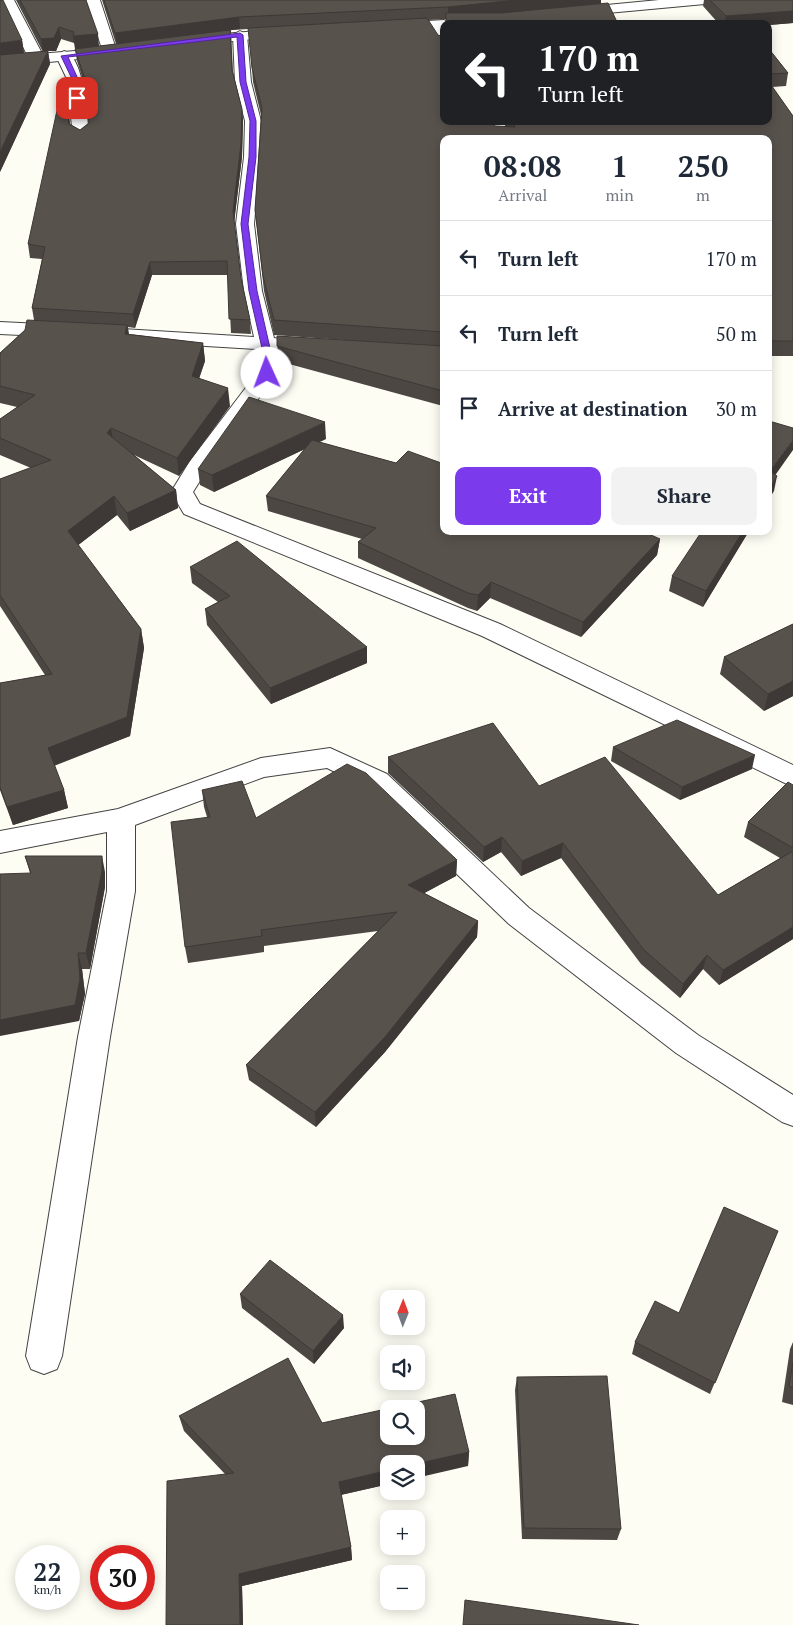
<!DOCTYPE html>
<meta charset="utf-8">
<style>
:root{--surface:#fff;--page:#f2f2f3;--text:#1f2937;--muted:#747a83;--line:#e0e1e3;--accent:#7c3aed}
body{margin:0;font-family:"PT Serif",serif;background:var(--page);color:var(--text);height:100vh;display:flex;flex-direction:column;font-size:19px;white-space:nowrap}
*{box-sizing:border-box;margin:0}
p{font-size:16px;color:var(--muted)}
.icon{flex:none;width:28px;height:28px;fill:none;stroke:currentColor;stroke-width:2;stroke-linecap:round;stroke-linejoin:round}
.map{position:relative;flex:1;overflow:hidden}
.details{position:absolute;left:440px;top:135px;width:332px;height:400px;display:flex;flex-direction:column;background:var(--surface);border-radius:10px;box-shadow:0 2px 12px #0003}
.details>*{flex:none}
.top-card{position:absolute;left:440px;top:20px;width:332px;height:105px;border-radius:10px;box-shadow:0 2px 12px #0003;background:#202124;color:#fff;overflow:hidden}
.needle{width:32px;rotate:1deg}
.buttons{position:absolute;left:380px;top:1290px;display:grid;gap:10px}
.buttons a{display:grid;place-items:center;width:45px;height:45px;border-radius:10px;background:var(--surface);box-shadow:0 2px 12px #0003;font-size:25px}
.speed{position:absolute;left:15px;top:1545px;display:flex;gap:10px;font-size:25px;font-weight:700;text-align:center}
.speed>*{display:grid;place-content:center;width:65px;height:65px;border-radius:50%;background:var(--surface);box-shadow:0 2px 12px #0003;line-height:1}
.speed small{font-size:12px;font-weight:400}
.speed .limit{border:8px solid #d22;background:#fff;color:#111}
.pin{position:absolute;display:grid;place-items:center;width:42px;height:42px;color:#fff;margin:-21px;border-radius:10px;box-shadow:0 2px 8px #0006}
.me{position:absolute;width:55px;margin:-28px;rotate:358deg;stroke-linejoin:round;filter:drop-shadow(0 0 4px #0008)}
.turn{display:flex;align-items:center;gap:18px;height:105px;padding:0 15px;font-size:22px}
.turn .icon{width:65px;height:65px;stroke-width:2.5}
.turn b{display:block;font-size:35px;line-height:42px}
.eta{display:flex;justify-content:space-evenly;align-items:center;height:85px;text-align:center}
.eta b{font-size:30px;font-weight:600;line-height:35px}
.cta{display:flex;gap:10px;margin-top:auto;padding:10px 15px}
.cta a{flex:1;height:58px;border-radius:10px;background:var(--accent);color:#fff;font-size:20px;font-weight:600;line-height:58px;text-align:center}
.cta a+a{background:var(--page);color:var(--text)}
ul{padding:0;list-style:none}
li{display:flex;align-items:center;gap:15px;height:75px;padding:0 15px;border-top:1px solid var(--line)}
li div{flex:1}
li b{display:block;font-size:19px}
li em{font-style:normal}
.map>svg:first-child{display:block}
</style>
<div class="map">
<svg width="793" height="1625" viewBox="0 0 793 1625">
<rect width="100%" height="100%" fill="#fefdf4"/>
<g fill="none" stroke-linecap="round" stroke-linejoin="round">
<g stroke="#434343" stroke-width="2">
<path id="minor" d="M0 0H14L45 59 42 62 37 64 29 59Z
M86 0H100L117 52 115 55 110 56 103 52Z
M433 21 438 22 444 31V48L439 47 426 25Z
M240 31 247 35 251 82 261 121 260 157 254 224 262 291 274 338 290 341 293 345 290 349 276 351 277 373 208 468 193 492 200 504 500 624 793 765V787L482 636 184 514 171 492 190 461 257 373 256 349 106 340 99 338 96 334 99 330 106 328 254 337 244 291 236 224 244 157 245 121 235 82 233 35Z
M64 51C85 57 87 117 89 136L81 141 73 136 67 79 56 56Z
M0 322 63 325 70 327 73 331 70 335 63 337 0 334Z
M330 748 387 774 529 908 698 1035 793 1095V1126L782 1122 676 1053 509 924 367 788 327 768 264 777 135 825V891L110 1037 62 1356 57 1369 44 1374 31 1369 26 1356 78 1037 107 891V832L0 853V831L118 809 261 758Z"/>
</g>
<g stroke="#434343" stroke-width="2">
<path id="tertiary" d="M659 0H712L705 4 575 16 568 12 575 8Z
M444 20 451 24H444V28L395 31 388 27 395 23Z
M287 28 292 29 294 32 292 35 193 45 186 41 193 37Z
M113 48 120 52 118 55 0 67V57Z"/>
</g>
<use href="#minor" fill="#fff" fill-rule="evenodd"/>
<use href="#tertiary" fill="#fff" fill-rule="evenodd"/>
</g>
<path fill="#4c4742" d="M16 0H86L99 46 116 44 102 0H601V3L446 19 429 20 444 121 495 126 506 127 502 121H769V49L788 73 786 86 772 87 793 116V356H769V139H444V405L443 406 278 361 277 336 358 341 274 335 264 291 255 210 261 115 253 82 249 29 231 30 233 72 242 109 243 121 242 157 234 222 241 278 250 320 251 334 231 333 228 275H152L135 328 128 327 129 334 203 343 205 361 199 378 230 406 179 476 134 455 176 490 178 508 130 531 117 515 78 545 141 629 144 648 130 736 54 766 64 790 68 808 13 825 0 790V683L45 675 0 606V479L31 468 0 455V419L17 407 0 403V353L25 330 34 320 32 308 42 259 30 258 28 244 66 90 70 124 80 130 89 123 85 86 77 61 75 49H80L74 43 61 39 56 51H48L50 64 0 172 22 40 24 53 43 52Z
M704 0H793V23L769 25V24H719L703 6Z
M326 439 319 442 396 463 660 539 657 555 581 637 490 598 477 611 468 608 358 558V542L362 539 268 511 266 496 305 449 214 492 200 485 198 469Z
M749 531 703 607 669 591 672 576Z
M190 567 367 647V663L271 704 207 625 205 609 218 602 192 583Z
M793 624V696L764 711 720 674 724 657Z
M613 747 752 769 680 800 611 761Z
M388 757 539 786 718 895 780 858 744 837 748 822 793 785V939L719 985 703 969 680 998 641 964 561 858 521 876 501 852 483 862 388 773Z
M202 790 256 818 457 860 456 876 424 893 478 921 477 937 385 1052 316 1127 249 1080 246 1065 378 931 264 946V952L188 963 185 947 207 817 204 807Z
M25 856 105 872V887L90 969H82L85 994 79 1021 30 873Z
M778 1231 710 1394 632 1354 635 1342 679 1313Z
M240 1294 344 1328 314 1364 242 1308Z
M793 1342V1405L782 1402 790 1349Z
M517 1377 621 1529 617 1540 522 1539 515 1390Z
M179 1416 322 1423 469 1452 468 1466 389 1464V1484L341 1495 351 1547 352 1560 242 1586 243 1625H166L225 1474 184 1431Z"/>
<path fill="#3e3936" d="M517 0H601V4L448 19V7Z
M793 11V23L769 25V24H725L726 16Z
M239 17 240 29 117 45 115 33Z
M59 27 61 39 56 51H48L50 64 0 172V152L43 52 41 39Z
M98 34 99 47 75 49 73 36Z
M22 40 24 53 0 56V43Z
M64 78 66 90 71 136 69 124Z
M242 109 243 121 242 157 234 224 233 211Z
M150 262 152 275 135 328 133 314Z
M127 325 130 343 125 334Z
M203 343 205 361 194 394 192 376Z
M228 388 230 406 179 476 177 458Z
M443 391H444V405L443 406Z
M325 422 326 439 214 492 212 475Z
M111 428 114 446 107 433Z
M793 440V450L769 484 770 471Z
M777 476 774 491 769 499V489Z
M176 490 178 508 130 531 127 513Z
M114 496 117 515 72 550 68 531Z
M743 531H749L703 607 706 591Z
M660 539 657 555 581 637 583 622Z
M491 582 490 598 477 611 478 595Z
M141 629 144 648 130 736 52 766 48 748Z
M367 647V663L271 704 270 688Z
M793 681V696L764 711 768 694Z
M755 755 752 769 680 800 682 787Z
M64 790 68 808 13 825 7 807Z
M502 837 501 852 483 862 484 847Z
M563 843 561 858 521 876 522 861Z
M102 856 105 872V887L90 969 86 953Z
M457 860 456 876 408 902V885Z
M478 921 477 937 385 1052 316 1127 315 1112Z
M793 927V939L719 985 723 970Z
M78 953 82 969 85 994 79 1021 0 1036V1020Z
M707 955 703 969 680 998 683 984Z
M343 1315 344 1328 314 1364 313 1351Z
M469 1452 468 1466 416 1478V1464Z
M389 1470V1484L340 1495 339 1482Z
M351 1547 352 1560 242 1586 243 1625H240L239 1574Z"/>
<path fill="#58524d" stroke="#3e3936" fill-rule="evenodd" d="M0 0H3L22 40 0 43Z
M20 0H86L98 34 73 36 74 32 59 27 54 38 41 39Z
M104 0H517L448 7 239 17 115 33Z
M710 0H793V11L726 16Z
M608 3 618 24H446V13H501Z
M427 18 438 35 444 37V121H491L495 126 515 127 512 121H769V82L793 116V341H769V139H444V332L274 320 263 276 255 210 262 108 252 68 248 28Z
M230 30 232 70 242 109 241 144 233 211 241 278 250 320 229 319 227 261 150 262 133 314 32 308 45 247 28 244 64 78 69 124 80 130 89 123 84 76 75 49Z
M769 49 788 73 769 74Z
M48 51 0 152V55Z
M27 320 127 325 125 334 203 343 192 376 228 388 177 458 111 428 107 433 176 490 127 513 114 496 68 531 141 629 127 717 48 748 64 790 7 807 0 787V683L52 674 0 595V479L51 460 0 438V419L35 395 0 386V353L25 330Z
M277 336 444 346V391H443L277 346Z
M249 397 325 422 212 475 198 469Z
M769 421 793 428V440L770 471 777 476 769 489Z
M312 440 396 463 408 451 444 464V531H642L660 539 583 622 491 582 478 595 468 593 358 542 376 528 266 496Z
M702 531H743L706 591 672 576Z
M237 541 367 647 270 688 205 609 230 596 190 567Z
M793 624V681L768 694 724 657Z
M677 720 755 755 682 787 613 747Z
M493 723 539 786 605 757 718 895 793 851V927L723 970 707 955 683 984 644 950 563 843 522 861 502 837 484 847 388 757Z
M347 764 366 773 457 860 408 885 478 921 385 1037 315 1112 246 1065 397 912 261 930 262 936 185 947 171 822 210 817 202 790 242 781 256 818Z
M788 782 793 785V848L748 822Z
M25 856H102V871L86 953H78L80 979 75 1005 0 1020V874L31 873Z
M724 1207 778 1231 715 1383 635 1342 655 1301 679 1313Z
M270 1260 343 1315 313 1351 240 1294Z
M288 1358 322 1423 455 1394 469 1452 416 1464H389V1470L339 1482 351 1547 239 1574 240 1625H166L167 1481 234 1473 179 1416ZM389 1409H416V1436H389Z
M793 1362V1388L789 1386Z
M607 1376 621 1529 524 1528 517 1377Z
M465 1600 639 1625H463Z"/>
<path fill="#7c3aed" stroke="#51269a" d="M240 33 243 35 246 82 256 121V157L248 224 257 291 272 357 271 373 267 375 263 373 264 357 249 291 241 224 249 157 250 121 240 82 237 37 68 57 78 79 80 98 77 100 74 98 72 79 61 56Z"/>
</svg>
<div class="buttons">
<a><svg class="needle" viewBox="-14 -14 28 28"><path d="M0-13l5 13h-10z" fill="#e53935"/><path d="M0 13l5-13h-10z" fill="#747a83"/></svg></a>
<a><svg class="icon" aria-label="sound" viewBox="0 0 24 24"><path d="M4 9h4l5-4v14l-5-4H4zM17 9q2 3 0 6"/></svg></a>
<a><svg class="icon" aria-label="search" viewBox="0 0 24 24"><circle cx="10" cy="10" r="6"/><path d="M15 15l6 6"/></svg></a>
<a><svg class="icon" aria-label="layers" viewBox="0 0 24 24"><path d="M12 4l9 5-9 5-9-5zM3 14l9 5 9-5"/></svg></a>
<a>+</a>
<a>−</a>
</div>
<div class="speed"><div>22<small>km/h</small></div><div class="limit">30</div></div>
<div class="pin" style="left:77px;top:98px;background:#d93025"><svg class="icon" aria-label="arrive" viewBox="0 0 24 24"><path d="M6 21V4h12l-3 4 3 4H6"/></svg></div>
<svg class="me" style="left:267px;top:373px" viewBox="-20 -20 40 40"><circle r="19" fill="#fff"/><path d="M0-13L10 11 0 6-10 11z" fill="#7c3aed"/></svg>
<div class="top-card">
<div class="turn"><svg class="icon" aria-label="left" viewBox="0 0 24 24"><path d="M17 20v-9H6M10 6l-5 5 5 5"/></svg><div><b>170 m</b>Turn left</div></div>
</div>
<section class="details">
<div class="eta">
<div><b>08:08</b><p>Arrival</p></div>
<div><b>1</b><p>min</p></div>
<div><b>250</b><p>m</p></div>
</div>
<ul>
<li><svg class="icon" aria-label="left" viewBox="0 0 24 24"><path d="M17 20v-9H6M10 6l-5 5 5 5"/></svg><div><b>Turn left</b></div><em>170 m</em></li>
<li><svg class="icon" aria-label="left" viewBox="0 0 24 24"><path d="M17 20v-9H6M10 6l-5 5 5 5"/></svg><div><b>Turn left</b></div><em>50 m</em></li>
<li><svg class="icon" aria-label="arrive" viewBox="0 0 24 24"><path d="M6 21V4h12l-3 4 3 4H6"/></svg><div><b>Arrive at destination</b></div><em>30 m</em></li>
</ul>
<div class="cta"><a>Exit</a><a>Share</a></div>
</section>
</div>
